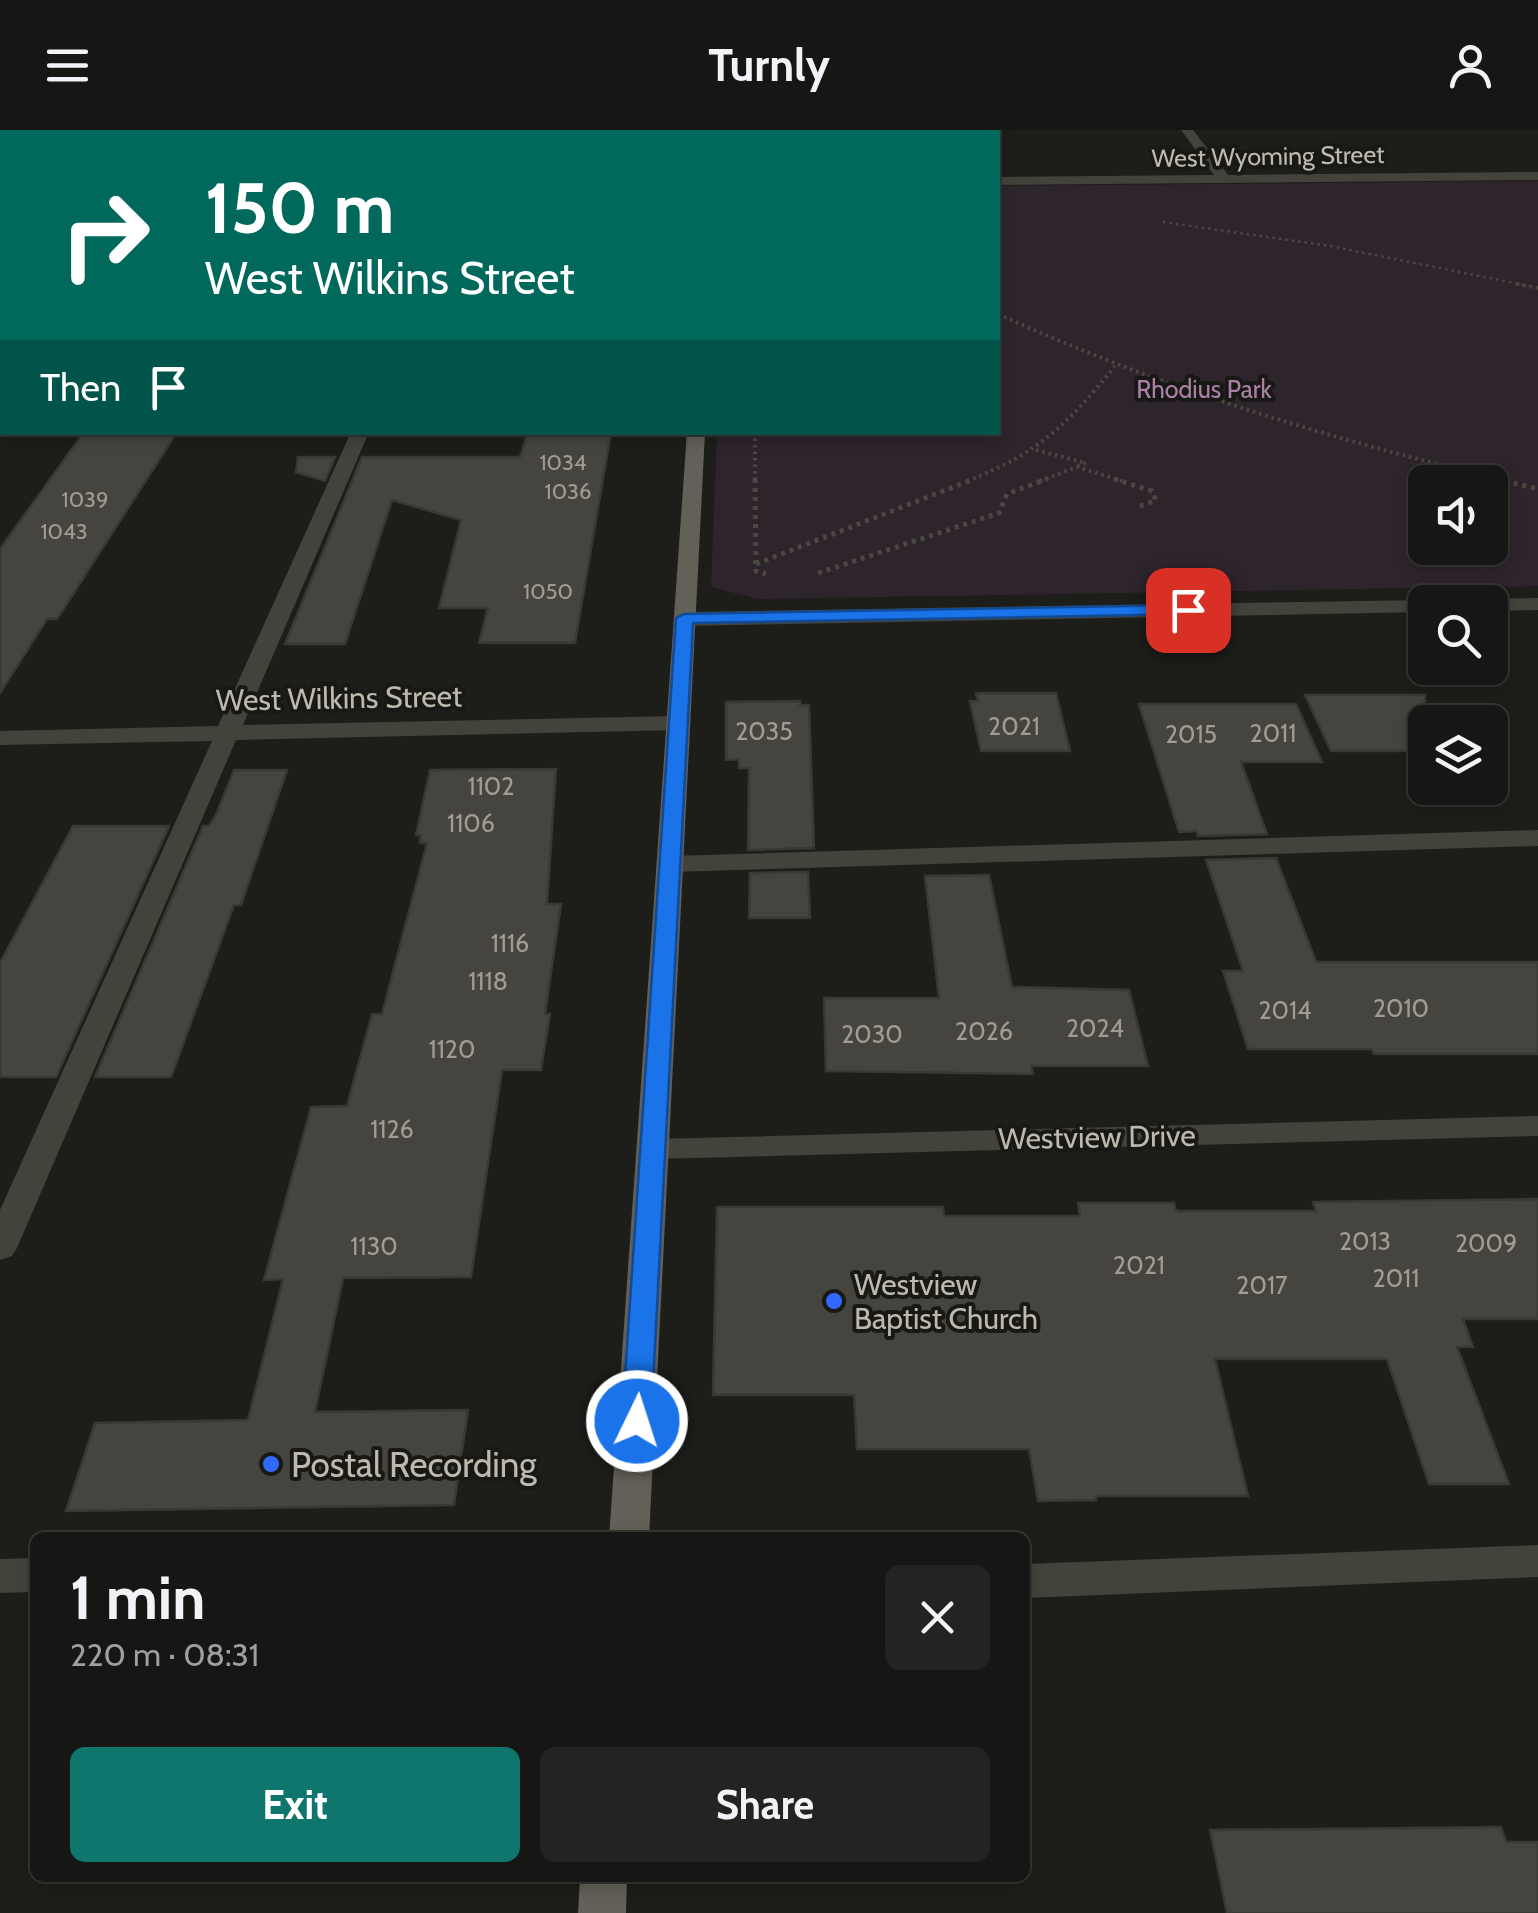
<!DOCTYPE html>
<meta charset="utf-8">
<style>
:root{--surface:#161614;--page:#232322;--text:#f1f3f6;--muted:#9e9fa0;--line:#353534;--accent:#0f766e}
body{margin:0;font-family:Cabin,sans-serif;background:var(--page);color:var(--text);height:100vh;display:flex;flex-direction:column;font-size:38px;white-space:nowrap}
*{box-sizing:border-box;margin:0}
p{font-size:32px;color:var(--muted)}
.icon{flex:none;width:55px;height:55px;fill:none;stroke:currentColor;stroke-width:2;stroke-linecap:round;stroke-linejoin:round}
.map{position:relative;flex:1;overflow:hidden}
.details{position:absolute;left:30px;top:1402px;width:1000px;height:350px;display:flex;flex-direction:column;background:var(--surface);border-radius:15px;box-shadow:0 5px 15px #0003,0 0 0 2px var(--line)}
.details>*{flex:none}
.hud{position:absolute;left:0px;top:0px;width:1000px;height:305px;box-shadow:0 5px 15px #0003,0 0 0 2px var(--line);background:#00695c;color:#fff;overflow:hidden}
.tools{position:absolute;left:1408px;top:335px;display:grid;gap:20px}
.tools a{display:grid;place-items:center;width:100px;height:100px;border-radius:15px;background:var(--surface);box-shadow:0 5px 15px #0003,0 0 0 2px var(--line);font-size:50px}
.pin{position:absolute;display:grid;place-items:center;width:85px;height:85px;color:#fff;margin:-42px;border-radius:20px;box-shadow:0 5px 15px #0006}
.me{position:absolute;width:110px;margin:-55px;rotate:4deg;stroke-linejoin:round;filter:drop-shadow(0 0 8px #0008)}
.turn{display:flex;align-items:center;gap:35px;height:210px;padding:0 40px;font-size:45px}
.turn .icon{width:130px;height:130px;stroke-width:2.5}
.turn b{display:block;font-size:70px;line-height:85px}
.then{display:flex;align-items:center;height:95px;padding:0 40px;background:#0003;gap:20px;font-size:38px}
.round{display:grid;place-items:center;flex:none;width:105px;height:105px;border-radius:15px;background:var(--page)}
.summary{display:flex;align-items:center;justify-content:space-between;height:170px;padding:0 40px}
h1{font-size:60px;font-weight:700;line-height:75px}
.primary-button{display:flex;gap:20px;margin-top:auto;padding:20px 40px}
.primary-button a{flex:1;height:115px;border-radius:15px;background:var(--accent);color:#fff;font-size:40px;font-weight:700;line-height:115px;text-align:center}
.primary-button a+a{background:var(--page);color:var(--text)}
header{display:flex;justify-content:space-between;align-items:center;height:130px;padding:0 40px;background:var(--surface);font-size:45px;font-weight:700}
.map>svg:first-child{display:block}
</style>
<header><svg class="icon" aria-label="menu" viewBox="0 0 24 24"><path d="M4 6h16M4 12h16M4 18h16"/></svg>Turnly<svg class="icon" aria-label="person" viewBox="0 0 24 24"><circle cx="12" cy="8" r="4"/><path d="M4 21q1-7 8-7t8 7"/></svg></header>
<div class="map">
<svg width="1538" height="1783" viewBox="0 0 1538 1783">
<rect width="100%" height="100%" fill="#1d1d1a"/>
<path fill="#2e242c" fill-rule="evenodd" d="M1538 51V456L757 469 711 457 717 303 998 302V56ZM1490 352V418H1425V352Z"/>
<path fill="#45443f" stroke="#393934" stroke-width="2.5" d="M84 302H177L57 489H47L0 563V419Z
M528 302H611L575 513H479L488 478H439L461 390 392 370 345 514H285L362 327H520Z
M298 327H335L325 351 296 342Z
M976 563H1056L1070 621H981L970 571H978Z
M1305 565H1425V621H1331Z
M800 571V575H809L814 718 748 720 749 638H739V629L726 630V572Z
M1139 574H1296L1322 632H1241L1267 704 1198 706 1197 701 1179 702Z
M556 639 547 774H561L545 884H550L541 940H502L471 1147 343 1148 315 1282 468 1280 454 1375 66 1381 95 1293 248 1290 283 1149 264 1150 311 977 347 976 372 884H382L427 713H420L421 705H416L430 640Z
M234 640H287L241 775H234L171 947H95L203 696H209L216 685Z
M73 696H169L56 947H0V833Z
M1276 728 1316 832H1538V924H1374L1372 919H1248L1223 841H1243L1206 730Z
M808 742 810 788H749L750 743Z
M989 745 1012 857 1129 860 1148 936H1031L1033 944 826 941 824 868H939L925 746Z
M1538 1069V1189H1463L1473 1217H1457L1509 1354H1429L1387 1229H1215L1248 1366H1096V1370L1038 1371 1029 1319H857L854 1265H713L717 1077H943L944 1086H1080L1078 1073H1174L1176 1081H1316L1313 1072Z
M1501 1697 1506 1712H1538V1783H1227L1210 1700Z"/>
<g fill="none" stroke-linecap="round" stroke-linejoin="round">
<path stroke="#4a4841" stroke-width="2.5" stroke-dasharray="2.5 4" stroke-linecap="butt" d="M1163 92 1330 116 1529 156"/>
<path stroke="#4a4841" stroke-width="4" stroke-dasharray="2.5 4" stroke-linecap="butt" d="M1517 154 1538 158
M998 184C1162 259 1331 309 1506 351
M755 302V351
M1036 320 1086 333 1078 336
M967 351C1038 324 1068 294 1115 236
M1040 351 1077 337 1122 351"/>
<path stroke="#4a4841" stroke-width="5" stroke-dasharray="4 5" stroke-linecap="butt" d="M755 349 756 441 766 444
M1114 349 1152 361 1156 370 1135 378
M1496 349 1538 359
M756 434 974 349
M818 443 999 383 1007 364 1047 349"/>
<path fill="#43423b" fill-rule="evenodd" d="M1181 0H1193L1228 45 1538 42V50L998 55V47L1214 45Z
M0 134H2V142H0Z
M0 290 4 302 0 303Z
M351 302H369L243 595 679 586 691 593 679 600 236 610 17 1118 12 1126 0 1130V1080L212 611 0 615V601L218 596Z
M1538 468V480L1490 481V472H1481L1490 469Z
M1425 470 1433 472H1425V482L684 496 673 489 684 482Z
M1538 700V716L671 742 658 734 671 726Z
M1538 986V1006L655 1029 643 1026 639 1019 643 1012 655 1009Z
M1538 1415V1447L1025 1468V1434Z
M35 1428V1462L0 1463V1429Z"/>
<path fill="#626057" fill-rule="evenodd" d="M687 302H705L649 1408H609Z
M580 1748H627L626 1783H578Z"/>
</g>
<path fill="#1a73e8" stroke="#114b97" stroke-width="2.5" d="M1188 475 1196 480 1193 484 693 493 651 1291 647 1298 637 1301 627 1298 622 1291 676 488 684 484Z"/>
<g fill="#3169ff" stroke="#181815" stroke-width="4">
<circle cx="834" cy="1171" r="10"/>
<circle cx="271" cy="1334" r="10"/>
</g>
<g text-anchor="middle" dominant-baseline="central" stroke-width="8" stroke-linejoin="round" paint-order="stroke">
<g font-size="22" fill="#a09c91">
<text x="563" y="332">1034</text>
<text x="568" y="361">1036</text>
<text x="85" y="369">1039</text>
<text x="64" y="401">1043</text>
<text x="548" y="461">1050</text>
</g>
<g font-size="25" fill="#beb9ac" stroke="#181815">
<text transform="translate(1268 26) rotate(-1)">West Wyoming Street</text>
</g>
<g font-size="25" fill="#aa81a5" stroke="#181815">
<text x="1204" y="259">Rhodius Park</text>
</g>
<g font-size="25" fill="#a09c91">
<text x="1014" y="596">2021</text>
<text x="764" y="601">2035</text>
<text x="1273" y="603">2011</text>
<text x="1191" y="604">2015</text>
<text x="491" y="656">1102</text>
<text x="471" y="693">1106</text>
<text x="510" y="813">1116</text>
<text x="488" y="851">1118</text>
<text x="1401" y="878">2010</text>
<text x="1285" y="880">2014</text>
<text x="1095" y="898">2024</text>
<text x="984" y="901">2026</text>
<text x="872" y="904">2030</text>
<text x="452" y="919">1120</text>
<text x="392" y="999">1126</text>
<text x="1365" y="1111">2013</text>
<text x="1486" y="1113">2009</text>
<text x="374" y="1116">1130</text>
<text x="1139" y="1135">2021</text>
<text x="1396" y="1148">2011</text>
<text x="1262" y="1155">2017</text>
</g>
<g font-size="30" fill="#beb9ac" stroke="#181815">
<text transform="translate(339 568) rotate(-1)">West Wilkins Street</text>
<text transform="translate(1097 1007) rotate(-1)">Westview Drive</text>
</g>
<g font-size="30" fill="#beb9ac" stroke="#181815" text-anchor="start">
<text x="854" y="1154">Westview<tspan x="854" dy="34">Baptist Church</tspan></text>
</g>
<g font-size="35" fill="#beb9ac" stroke="#181815" text-anchor="start">
<text x="291" y="1334">Postal Recording</text>
</g>
</g>
</svg>
<div class="tools">
<a><svg class="icon" aria-label="sound" viewBox="0 0 24 24"><path d="M4 9h4l5-4v14l-5-4H4zM17 9q2 3 0 6"/></svg></a>
<a><svg class="icon" aria-label="search" viewBox="0 0 24 24"><circle cx="10" cy="10" r="6"/><path d="M15 15l6 6"/></svg></a>
<a><svg class="icon" aria-label="layers" viewBox="0 0 24 24"><path d="M12 4l9 5-9 5-9-5zM3 14l9 5 9-5"/></svg></a>
</div>
<div class="pin" style="left:1188px;top:480px;background:#d93025"><svg class="icon" aria-label="arrive" viewBox="0 0 24 24"><path d="M6 21V4h12l-3 4 3 4H6"/></svg></div>
<svg class="me" style="left:637px;top:1291px" viewBox="-20 -20 40 40"><circle r="17" fill="#1a73e8" stroke="#fff" stroke-width="3"/><path d="M0-11L8 9 0 5-8 9z" fill="#fff"/></svg>
<div class="hud">
<div class="turn"><svg class="icon" aria-label="right" viewBox="0 0 24 24"><path d="M7 20v-9h11M14 6l5 5-5 5"/></svg><div><b>150 m</b>West Wilkins Street</div></div>
<div class="then">Then<svg class="icon" aria-label="arrive" viewBox="0 0 24 24"><path d="M6 21V4h12l-3 4 3 4H6"/></svg></div>
</div>
<section class="details">
<div class="summary"><div><h1>1 min</h1><p>220 m · 08:31</p></div><a class="round"><svg class="icon" aria-label="close" viewBox="0 0 24 24"><path d="M6 6l12 12M18 6L6 18"/></svg></a></div>
<div class="primary-button"><a>Exit</a><a>Share</a></div>
</section>
</div>
